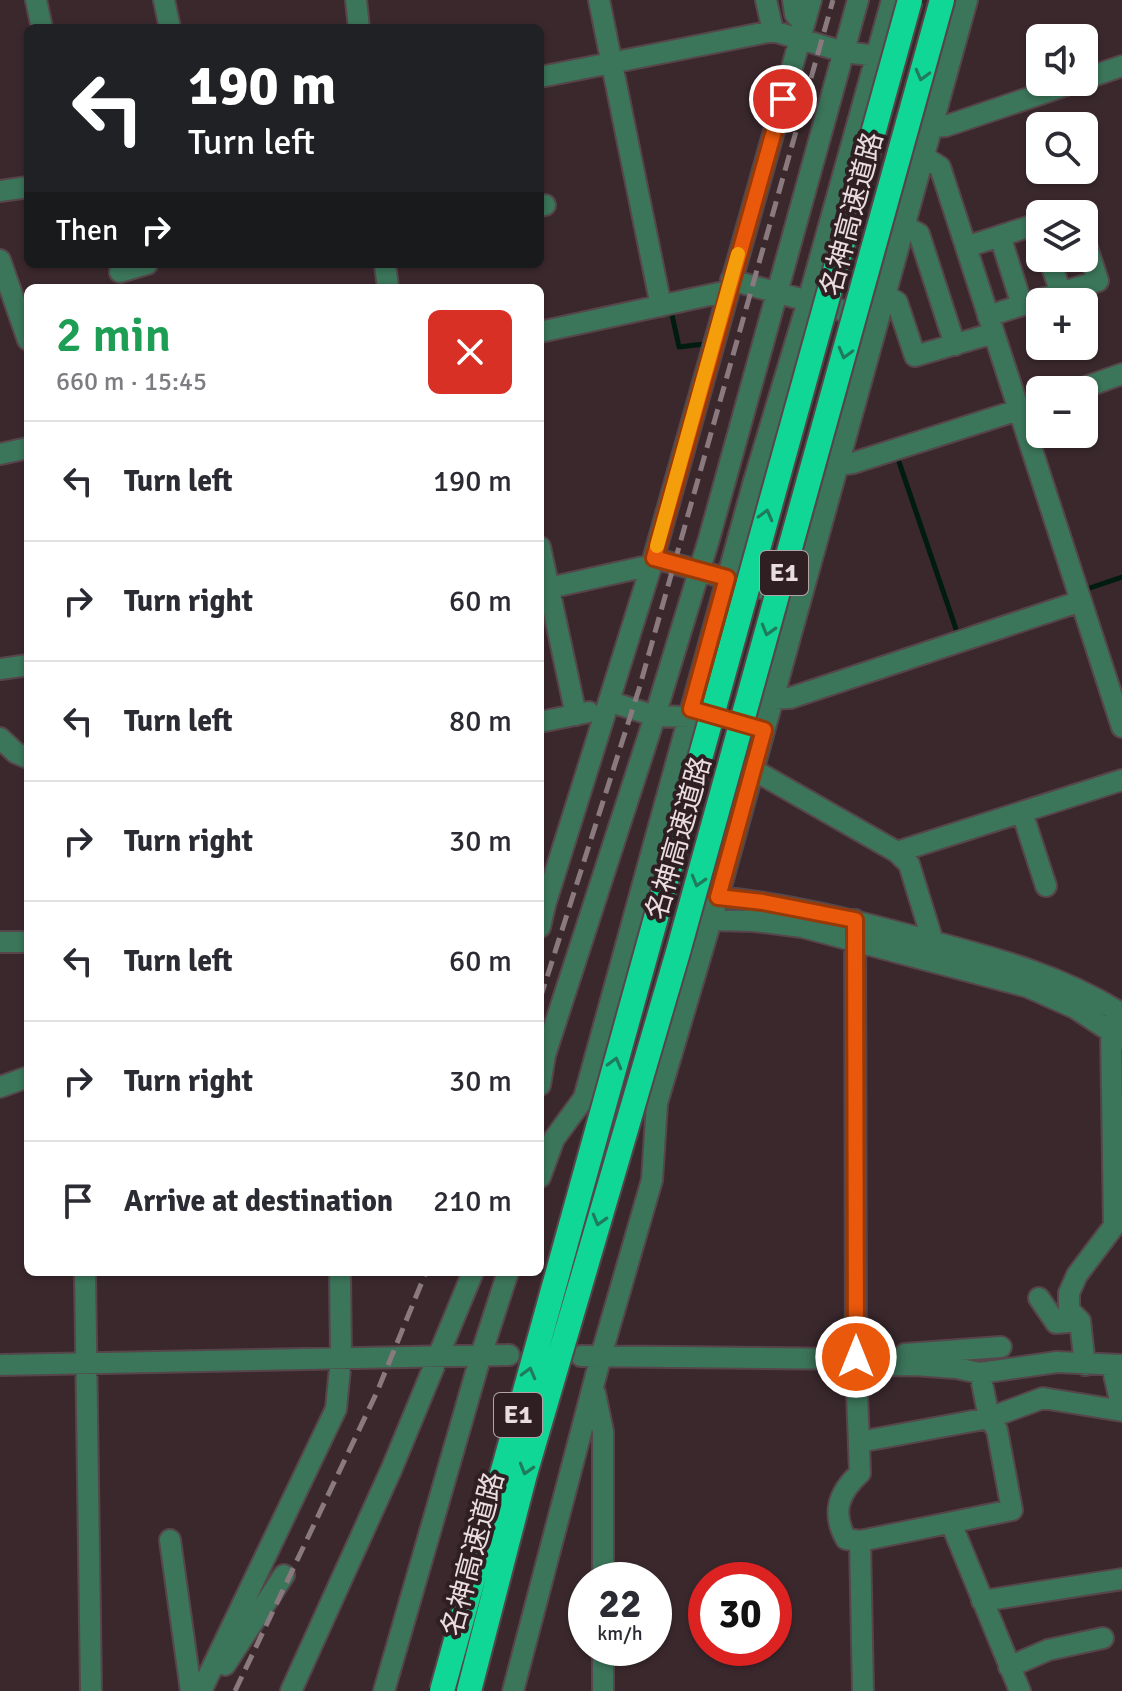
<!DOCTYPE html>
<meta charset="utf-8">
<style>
:root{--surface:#fff;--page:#f2f2f3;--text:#2b2b33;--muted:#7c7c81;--line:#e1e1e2}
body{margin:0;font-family:Signika,"Noto Sans JP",sans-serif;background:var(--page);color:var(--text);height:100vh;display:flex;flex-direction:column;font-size:30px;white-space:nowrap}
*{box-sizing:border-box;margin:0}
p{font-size:26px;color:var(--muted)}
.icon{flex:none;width:44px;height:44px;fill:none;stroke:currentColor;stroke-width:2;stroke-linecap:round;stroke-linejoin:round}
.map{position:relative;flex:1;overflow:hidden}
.panel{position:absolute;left:24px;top:284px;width:520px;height:992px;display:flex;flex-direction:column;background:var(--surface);border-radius:12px;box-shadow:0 2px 6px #0004}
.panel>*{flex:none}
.guide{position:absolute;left:24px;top:24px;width:520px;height:244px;border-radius:12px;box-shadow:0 2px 6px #0004;background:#202124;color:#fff;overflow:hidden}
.fabs{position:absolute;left:1026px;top:24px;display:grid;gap:16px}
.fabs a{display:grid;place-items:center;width:72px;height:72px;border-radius:12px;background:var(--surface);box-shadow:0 2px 6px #0004;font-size:40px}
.speed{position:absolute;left:568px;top:1562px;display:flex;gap:16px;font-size:40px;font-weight:700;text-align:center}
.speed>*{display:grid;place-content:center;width:104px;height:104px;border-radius:50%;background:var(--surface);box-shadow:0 2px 6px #0004;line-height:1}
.speed small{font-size:20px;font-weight:400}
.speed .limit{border:12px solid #d22;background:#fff;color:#111}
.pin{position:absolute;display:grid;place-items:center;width:68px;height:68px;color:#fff;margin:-34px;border:4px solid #fff;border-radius:50%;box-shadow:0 2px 8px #0007}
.me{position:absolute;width:88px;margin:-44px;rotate:0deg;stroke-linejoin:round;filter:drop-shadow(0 0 6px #0008)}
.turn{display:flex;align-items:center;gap:28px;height:168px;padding:0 32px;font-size:36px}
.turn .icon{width:104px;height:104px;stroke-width:2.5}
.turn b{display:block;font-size:56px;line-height:68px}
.then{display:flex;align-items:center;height:76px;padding:0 32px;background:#0003;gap:16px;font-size:30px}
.round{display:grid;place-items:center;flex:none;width:84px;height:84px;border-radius:12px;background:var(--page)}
.summary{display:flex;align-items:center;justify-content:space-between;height:136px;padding:0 32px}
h1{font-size:48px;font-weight:600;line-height:60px;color:#1e9e55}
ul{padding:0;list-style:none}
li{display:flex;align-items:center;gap:24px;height:120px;padding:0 32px;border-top:2px solid var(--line)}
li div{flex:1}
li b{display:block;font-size:30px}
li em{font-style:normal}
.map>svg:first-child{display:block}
</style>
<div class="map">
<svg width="1122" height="1691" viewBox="0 0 1122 1691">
<rect width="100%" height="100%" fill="#3a282d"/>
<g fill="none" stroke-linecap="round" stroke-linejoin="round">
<path stroke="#001b0f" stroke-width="5" d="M671 310 679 347 704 344
M897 456 957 632 966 629
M1081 591 1122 577"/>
<g stroke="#56454a" stroke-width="24">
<path id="minor" d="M36 0 42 28
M164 0 170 28
M356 0 359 28
M599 0 661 306
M766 0 773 31
M793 0 795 14 804 24
M540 77 773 31 844 52 877 56
M1084 79 1122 66
M932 127 946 126 1076 82
M923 156 940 167 1122 727
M0 191 28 187
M540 206 545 205
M1068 214 1075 212 1076 214
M905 226 919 234 955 345
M1000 236 1022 305
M966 247 1040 223
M1049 258 1061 293
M0 260 28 340
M385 264 388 288
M120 272 147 264
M731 280 870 318
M886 295 897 302 915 356 994 333
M988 316 1098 281 1084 238
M540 332 728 291
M1077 390 1122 374
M0 454 28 448
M839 465 853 463 1040 403
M540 547 576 715
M654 558 793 597
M540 590 643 567H651
M0 669 28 665
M773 699 790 698 1081 601
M611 702 655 716 689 717
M540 722 589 712
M0 738 16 753 28 758
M752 769 897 852 909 864 933 942
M1022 812 1046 886
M897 852 1122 780
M718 897C791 904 862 922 934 942 999 959 1065 977 1122 1014
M540 906 545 905 651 567 811 0
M711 920 754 921 802 927 1028 987 1075 1008 1122 1039
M855 920 856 1366 860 1473C839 1492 831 1512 846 1539L860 1541 863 1691
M540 927 545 905
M0 942H28
M540 1085 545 1055 655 716 709 539 858 0
M0 1087 28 1077
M540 1177 554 1139 584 1098 754 481 808 301 892 0
M85 1272 91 1691
M1039 1298 1056 1323 1080 1321
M905 1354 1001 1347
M581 1356 847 1359 856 1366 914 1365 956 1368 980 1373 1057 1362 1122 1365
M0 1365 509 1355
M1085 1365 1080 1321 1069 1310V1293L1077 1275 1114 1226 1111 1030 1114 1023
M1112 1366 1122 1409
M595 1393 603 1432V1580
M859 1442 989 1418 1043 1398 1122 1411
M951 1523 1020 1691
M170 1540 191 1691
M860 1541 1012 1510 997 1430 989 1418 980 1373
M982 1601 1122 1579
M603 1648V1691
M225 1665 284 1575
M1009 1667 1048 1650 1103 1638
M201 1691 336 1409 341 1358 340 1272
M291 1691 392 1468 473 1272
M384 1691 481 1355 508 1272
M513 1691 601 1356 652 1180 657 1103 718 897 967 0"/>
</g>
<use href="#minor" stroke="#3b755a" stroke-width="20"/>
<path stroke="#8a7a7f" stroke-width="5" stroke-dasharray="16 8" stroke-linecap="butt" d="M540 999 639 689 833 0
M235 1691 377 1392 426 1272"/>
<g stroke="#56454a" stroke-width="28" stroke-linecap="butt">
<path id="highway-bridge" d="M442 1691 910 0
M469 1691 525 1474 678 952 942 0"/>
</g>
<use href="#highway-bridge" stroke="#10d795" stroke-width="24"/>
</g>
<defs><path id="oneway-chevron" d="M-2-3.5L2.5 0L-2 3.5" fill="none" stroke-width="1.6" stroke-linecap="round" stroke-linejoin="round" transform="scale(2)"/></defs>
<g stroke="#207b5c">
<use href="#oneway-chevron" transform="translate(922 75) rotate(105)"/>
<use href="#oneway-chevron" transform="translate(845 353) rotate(105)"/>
<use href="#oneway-chevron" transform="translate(766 515) rotate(-75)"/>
<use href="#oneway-chevron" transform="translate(768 630) rotate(106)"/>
<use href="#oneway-chevron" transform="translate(698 881) rotate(106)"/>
<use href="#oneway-chevron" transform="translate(615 1063) rotate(-75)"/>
<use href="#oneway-chevron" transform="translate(599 1220) rotate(106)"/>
<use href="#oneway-chevron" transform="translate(529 1373) rotate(-75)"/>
<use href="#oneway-chevron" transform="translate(526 1469) rotate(106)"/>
</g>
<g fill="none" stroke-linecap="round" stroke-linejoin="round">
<g stroke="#983908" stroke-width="20">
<path id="route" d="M783 99 654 558 727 578 691 709 764 730 718 897 763 902 855 920 856 1357"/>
</g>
<use href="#route" stroke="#ea580c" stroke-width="14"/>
<path stroke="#f59e0b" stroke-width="14" d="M657 546 738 254"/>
</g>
<g text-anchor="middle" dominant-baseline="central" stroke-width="8" stroke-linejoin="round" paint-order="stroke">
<g fill="#2f1f23" stroke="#b1a4a7" stroke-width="2">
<rect x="760" y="551" width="48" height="44" rx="6"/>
<rect x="494" y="1393" width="48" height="44" rx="6"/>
</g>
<g font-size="26" font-weight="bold" fill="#e9dde0">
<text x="784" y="573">E1</text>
<text x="518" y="1415">E1</text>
</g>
<g font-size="28" fill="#e9dde0" stroke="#2f1f23">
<text transform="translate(852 214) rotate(-75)">名神高速道路</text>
<text transform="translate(679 838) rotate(-74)">名神高速道路</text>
<text transform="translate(473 1554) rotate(-75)">名神高速道路</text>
</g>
</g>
</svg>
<div class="fabs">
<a><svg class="icon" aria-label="sound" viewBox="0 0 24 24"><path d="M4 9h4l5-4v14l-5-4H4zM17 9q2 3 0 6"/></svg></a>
<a><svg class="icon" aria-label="search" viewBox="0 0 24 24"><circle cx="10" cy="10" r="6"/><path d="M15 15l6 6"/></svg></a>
<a><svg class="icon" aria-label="layers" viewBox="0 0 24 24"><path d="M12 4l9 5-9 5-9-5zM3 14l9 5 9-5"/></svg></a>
<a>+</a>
<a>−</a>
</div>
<div class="speed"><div>22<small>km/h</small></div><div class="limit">30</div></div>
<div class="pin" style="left:783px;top:99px;background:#d93025"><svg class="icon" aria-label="arrive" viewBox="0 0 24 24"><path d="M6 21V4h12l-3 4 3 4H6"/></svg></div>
<svg class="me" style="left:856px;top:1357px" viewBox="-20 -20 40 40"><circle r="17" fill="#ea580c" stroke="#fff" stroke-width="3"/><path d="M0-11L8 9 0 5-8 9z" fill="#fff"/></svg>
<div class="guide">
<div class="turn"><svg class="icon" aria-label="left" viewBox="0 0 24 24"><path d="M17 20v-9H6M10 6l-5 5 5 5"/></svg><div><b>190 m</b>Turn left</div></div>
<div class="then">Then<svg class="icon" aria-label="right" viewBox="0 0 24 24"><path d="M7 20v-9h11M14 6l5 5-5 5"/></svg></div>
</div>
<section class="panel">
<div class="summary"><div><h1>2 min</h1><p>660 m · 15:45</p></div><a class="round" style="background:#d93025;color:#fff"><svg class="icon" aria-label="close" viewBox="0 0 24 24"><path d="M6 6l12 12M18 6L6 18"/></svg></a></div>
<ul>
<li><svg class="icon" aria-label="left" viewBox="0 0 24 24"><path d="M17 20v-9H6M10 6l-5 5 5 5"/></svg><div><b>Turn left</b></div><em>190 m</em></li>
<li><svg class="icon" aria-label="right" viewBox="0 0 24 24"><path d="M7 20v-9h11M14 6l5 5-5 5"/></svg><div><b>Turn right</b></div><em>60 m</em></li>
<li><svg class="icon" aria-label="left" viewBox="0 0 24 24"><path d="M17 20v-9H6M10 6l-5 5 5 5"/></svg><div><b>Turn left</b></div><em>80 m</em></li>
<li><svg class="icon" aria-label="right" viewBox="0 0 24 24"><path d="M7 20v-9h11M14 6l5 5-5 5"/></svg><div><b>Turn right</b></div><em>30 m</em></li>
<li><svg class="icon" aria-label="left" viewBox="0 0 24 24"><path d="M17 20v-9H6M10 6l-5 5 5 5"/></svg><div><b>Turn left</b></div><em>60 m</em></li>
<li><svg class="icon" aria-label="right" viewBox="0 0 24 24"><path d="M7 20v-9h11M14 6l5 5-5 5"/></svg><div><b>Turn right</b></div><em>30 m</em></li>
<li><svg class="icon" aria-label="arrive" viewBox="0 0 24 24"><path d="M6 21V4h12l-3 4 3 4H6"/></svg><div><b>Arrive at destination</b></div><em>210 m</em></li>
</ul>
</section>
</div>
